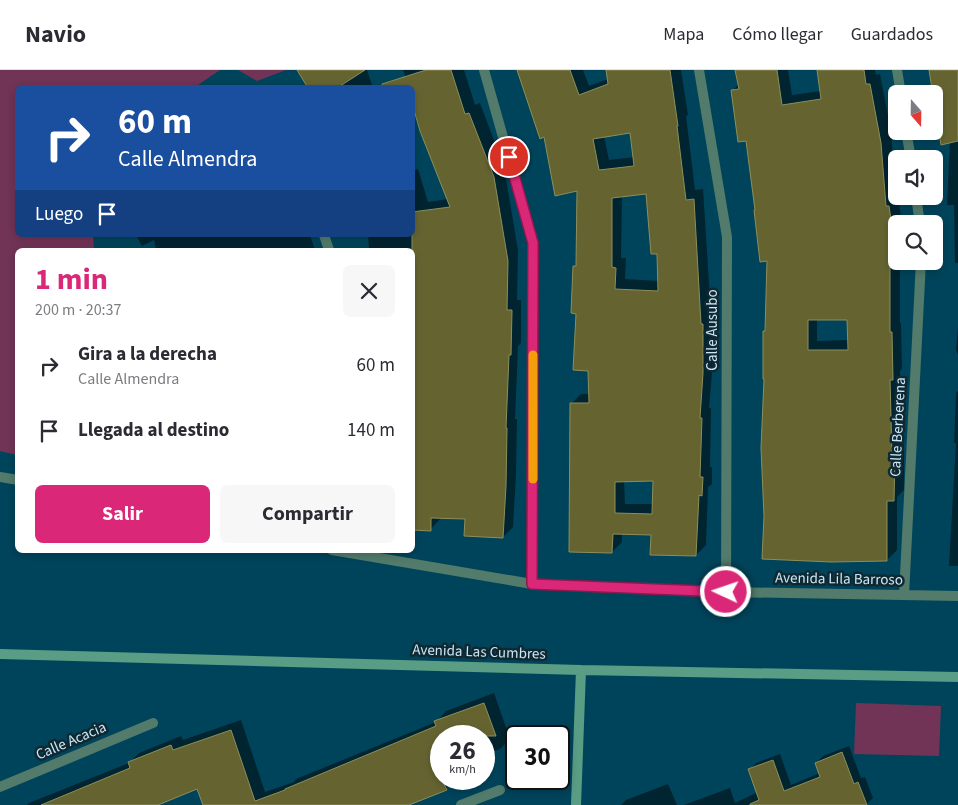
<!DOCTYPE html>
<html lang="es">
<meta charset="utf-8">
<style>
:root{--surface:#fff;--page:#f7f7f7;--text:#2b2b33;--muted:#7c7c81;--line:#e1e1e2;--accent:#db2777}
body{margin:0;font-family:"Source Sans 3",sans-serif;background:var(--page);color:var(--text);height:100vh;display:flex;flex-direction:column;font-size:19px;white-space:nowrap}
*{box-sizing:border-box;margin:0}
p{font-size:16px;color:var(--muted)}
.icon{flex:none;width:28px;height:28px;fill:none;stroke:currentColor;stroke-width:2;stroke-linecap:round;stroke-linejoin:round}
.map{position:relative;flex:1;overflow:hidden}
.side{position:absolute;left:15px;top:178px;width:400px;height:305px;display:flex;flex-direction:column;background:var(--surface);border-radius:8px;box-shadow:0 2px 8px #0003}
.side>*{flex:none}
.banner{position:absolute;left:15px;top:15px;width:400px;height:152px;border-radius:8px;box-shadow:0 2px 8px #0003;background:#1a4fa0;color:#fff;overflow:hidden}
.needle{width:32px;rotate:160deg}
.buttons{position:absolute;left:888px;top:15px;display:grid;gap:10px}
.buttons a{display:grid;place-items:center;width:55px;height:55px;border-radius:8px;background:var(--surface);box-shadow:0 2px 8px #0003;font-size:25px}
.speed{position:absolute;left:430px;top:655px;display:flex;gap:10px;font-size:25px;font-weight:700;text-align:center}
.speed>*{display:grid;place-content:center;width:65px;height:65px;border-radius:50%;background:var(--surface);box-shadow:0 2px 8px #0003;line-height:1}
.speed small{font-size:12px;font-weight:400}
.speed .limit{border:2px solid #111;border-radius:8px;background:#fff;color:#111}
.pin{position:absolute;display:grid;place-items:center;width:42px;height:42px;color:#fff;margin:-21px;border:2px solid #fff;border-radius:50%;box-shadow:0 1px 5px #0007}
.me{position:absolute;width:55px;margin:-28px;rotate:273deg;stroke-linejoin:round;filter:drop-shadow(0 0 4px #0008)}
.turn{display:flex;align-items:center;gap:18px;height:105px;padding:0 20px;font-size:22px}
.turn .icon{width:65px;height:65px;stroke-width:2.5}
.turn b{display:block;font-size:35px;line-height:42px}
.then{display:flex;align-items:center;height:48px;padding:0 20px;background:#0003;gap:10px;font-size:19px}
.round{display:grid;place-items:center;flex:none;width:52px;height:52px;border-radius:8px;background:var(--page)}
.head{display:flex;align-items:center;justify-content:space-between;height:85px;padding:0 20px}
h1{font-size:30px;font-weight:700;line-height:38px;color:var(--accent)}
.cta{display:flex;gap:10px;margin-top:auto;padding:10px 20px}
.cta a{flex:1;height:58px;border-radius:8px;background:var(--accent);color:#fff;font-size:20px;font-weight:700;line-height:58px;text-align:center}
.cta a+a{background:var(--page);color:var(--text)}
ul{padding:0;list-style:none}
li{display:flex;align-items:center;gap:15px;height:65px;padding:0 20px}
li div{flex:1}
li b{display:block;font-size:19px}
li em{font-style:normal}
header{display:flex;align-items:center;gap:30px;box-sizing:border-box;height:70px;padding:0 25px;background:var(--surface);border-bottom:1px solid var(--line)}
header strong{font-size:24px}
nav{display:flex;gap:28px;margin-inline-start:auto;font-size:18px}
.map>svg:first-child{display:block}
</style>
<header>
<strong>Navio</strong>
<nav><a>Mapa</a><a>Cómo llegar</a><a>Guardados</a></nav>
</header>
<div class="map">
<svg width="958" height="735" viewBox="0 0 958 735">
<rect width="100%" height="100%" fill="#00445b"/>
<path fill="#713456" d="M0 0H220L195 17 18 18V165H93L94 180H18L17 385 0 381Z
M238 0H286L257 11Z
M856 633 941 636 939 686 854 684Z"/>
<path fill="#0007" fill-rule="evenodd" d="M298 0H367L373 18H309Z
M403 0H464L475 35 480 33 504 97 518 180 517 230H521V273L518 276 515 349H517L516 405 513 457 503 467 466 448 440 447V449L430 460 412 180H369L368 165H412V101L418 99 428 132 448 129 413 39 415 37 412 18H409Z
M518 0H583L589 16 608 9 607 0H681L688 45 686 46 695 120 703 119 711 244H713V292L709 338H711L710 397H712V414L708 417 706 475 696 485 653 464 622 463V472L612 482 571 334 581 324H590V300L574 196 578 193V120L545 66ZM632 62 635 87 609 90 604 66ZM647 122 658 183 659 211 625 209 626 188H621L622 126ZM655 409 654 434H625L624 410Z
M736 0H788L792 25 821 21 818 0H875L876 5 880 4 891 62 896 127 898 126 902 154H896V191H900V253H901L902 299 900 301 902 374H904V420L897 427V480L887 490 765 446 764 261 766 259 768 190 757 139 747 70 732 21 739 14ZM817 248H849V270L817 271Z
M931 0H958V193H955L954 135H947L950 71Z
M136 165H310L315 180H156L154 170 142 176Z
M958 257V285L956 280Z
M958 321V496H949L956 373H954L956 323Z
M494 623 510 669 500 679 484 685V666H441V709H456L446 718 406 735H206L197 718 157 735H27L29 733 129 693 139 683 181 666 183 670 241 650 265 722 294 712 296 709 436 652 446 641Z
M849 676 861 708 865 707 873 728 866 735H684L730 718 735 733 758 722 750 699 756 693 780 684 791 715 820 703 816 693 823 686Z
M668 714 677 735H621L626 730Z"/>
<path fill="#656431" stroke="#8e8e5a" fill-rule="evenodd" d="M297 0H365L337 18H308Z
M426 0H451L465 44 469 43 494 107 508 191 507 240H512L511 285H509L506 358H507L506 416 503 468 464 466 465 449 431 448V461L412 460V142L450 137 420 61 412 33V18H382V14Z
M517 0H570L579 25 608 14 606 0H670L678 56H677L686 130 694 129 701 254H703V303L700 348H702L700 407H703L702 426 699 425 696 486 650 485 651 465 613 464 612 483 569 482 570 333H589L588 301 573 300 576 244 571 243 573 196H576L577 121 555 126 544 67 540 69ZM630 63 634 96 599 100 593 69ZM646 124 651 184H657L658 221 615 219 616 198 612 197V128ZM653 411 652 444 615 443V412Z
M735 0H777L782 35 821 29 817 0H864L866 14H870L881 73 886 136H889L896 184 890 185V262H892L893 310H890L892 384H895L894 431H887V491L831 492 762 489 764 446 761 378 764 309H763V261H765L767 191 760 192 754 140H755L746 71 738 72 731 20 739 19ZM808 250H847L848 280H808Z
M929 0H958V71L941 75Z
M484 633 496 666H441V709L447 720 409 735H203L197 719 158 735H41L130 698 128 692 171 675 173 680 231 660 255 731 285 720V719L436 656 434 651Z
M842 682 854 714 858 712 867 735H750V734L759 730 748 699 773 690 784 721 820 707 815 693Z"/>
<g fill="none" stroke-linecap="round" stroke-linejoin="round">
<path stroke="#527b6b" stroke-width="10" d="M484 0 533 173 532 514
M699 0 727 167 726 522
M897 0 901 24
M906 61 911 89
M916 126 920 154
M324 165 329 180
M0 407 18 410
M332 480 532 514 726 522 958 526
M904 525 921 191
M0 717 153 653
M461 735 500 720"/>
<path stroke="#599e84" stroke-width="10" d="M0 584 581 600 958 607
M576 735 581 600"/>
</g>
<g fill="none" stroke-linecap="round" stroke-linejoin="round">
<g stroke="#8e194d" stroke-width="12">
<path id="route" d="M509 87 533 173 532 514 726 522"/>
</g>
<use href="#route" stroke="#db2777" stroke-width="9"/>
<path stroke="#f59e0b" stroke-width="9" d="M533 409V285"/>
</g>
<g text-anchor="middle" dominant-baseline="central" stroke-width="5" stroke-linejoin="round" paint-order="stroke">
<g font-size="15" fill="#cae7f5" stroke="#0f2832">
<text transform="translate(712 260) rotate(-90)">Calle Ausubo</text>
<text transform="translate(898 357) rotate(-87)">Calle Berberena</text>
<text transform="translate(839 509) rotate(1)">Avenida Lila Barroso</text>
<text transform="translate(479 582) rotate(2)">Avenida Las Cumbres</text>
<text transform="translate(71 671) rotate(-23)">Calle Acacia</text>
</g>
</g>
</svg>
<div class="buttons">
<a><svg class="needle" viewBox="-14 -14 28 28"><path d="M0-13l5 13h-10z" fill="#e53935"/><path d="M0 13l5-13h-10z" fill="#7c7c81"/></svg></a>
<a><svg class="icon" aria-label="sound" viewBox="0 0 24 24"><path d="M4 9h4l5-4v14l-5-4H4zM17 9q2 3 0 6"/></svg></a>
<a><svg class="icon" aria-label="search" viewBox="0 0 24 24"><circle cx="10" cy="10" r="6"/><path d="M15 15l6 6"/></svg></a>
</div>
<div class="speed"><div>26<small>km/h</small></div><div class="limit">30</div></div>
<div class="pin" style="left:509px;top:87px;background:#d93025"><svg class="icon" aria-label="arrive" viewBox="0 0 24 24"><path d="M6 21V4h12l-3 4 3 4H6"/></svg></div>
<svg class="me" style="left:726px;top:522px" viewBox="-20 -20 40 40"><circle r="17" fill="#db2777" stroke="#fff" stroke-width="3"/><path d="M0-11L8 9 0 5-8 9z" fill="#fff"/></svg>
<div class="banner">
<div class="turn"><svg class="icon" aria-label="right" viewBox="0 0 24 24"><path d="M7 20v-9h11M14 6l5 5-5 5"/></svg><div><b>60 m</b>Calle Almendra</div></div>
<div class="then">Luego<svg class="icon" aria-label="arrive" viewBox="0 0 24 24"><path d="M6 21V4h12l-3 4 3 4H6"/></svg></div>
</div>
<section class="side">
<div class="head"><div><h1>1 min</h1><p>200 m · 20:37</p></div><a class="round"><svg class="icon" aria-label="close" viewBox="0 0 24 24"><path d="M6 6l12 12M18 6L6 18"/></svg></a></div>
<ul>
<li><svg class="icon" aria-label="right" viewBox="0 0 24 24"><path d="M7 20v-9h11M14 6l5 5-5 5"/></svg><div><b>Gira a la derecha</b><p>Calle Almendra</p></div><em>60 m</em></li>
<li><svg class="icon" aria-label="arrive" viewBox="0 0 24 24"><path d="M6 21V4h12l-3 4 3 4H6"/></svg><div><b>Llegada al destino</b></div><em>140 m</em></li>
</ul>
<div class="cta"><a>Salir</a><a>Compartir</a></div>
</section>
</div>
